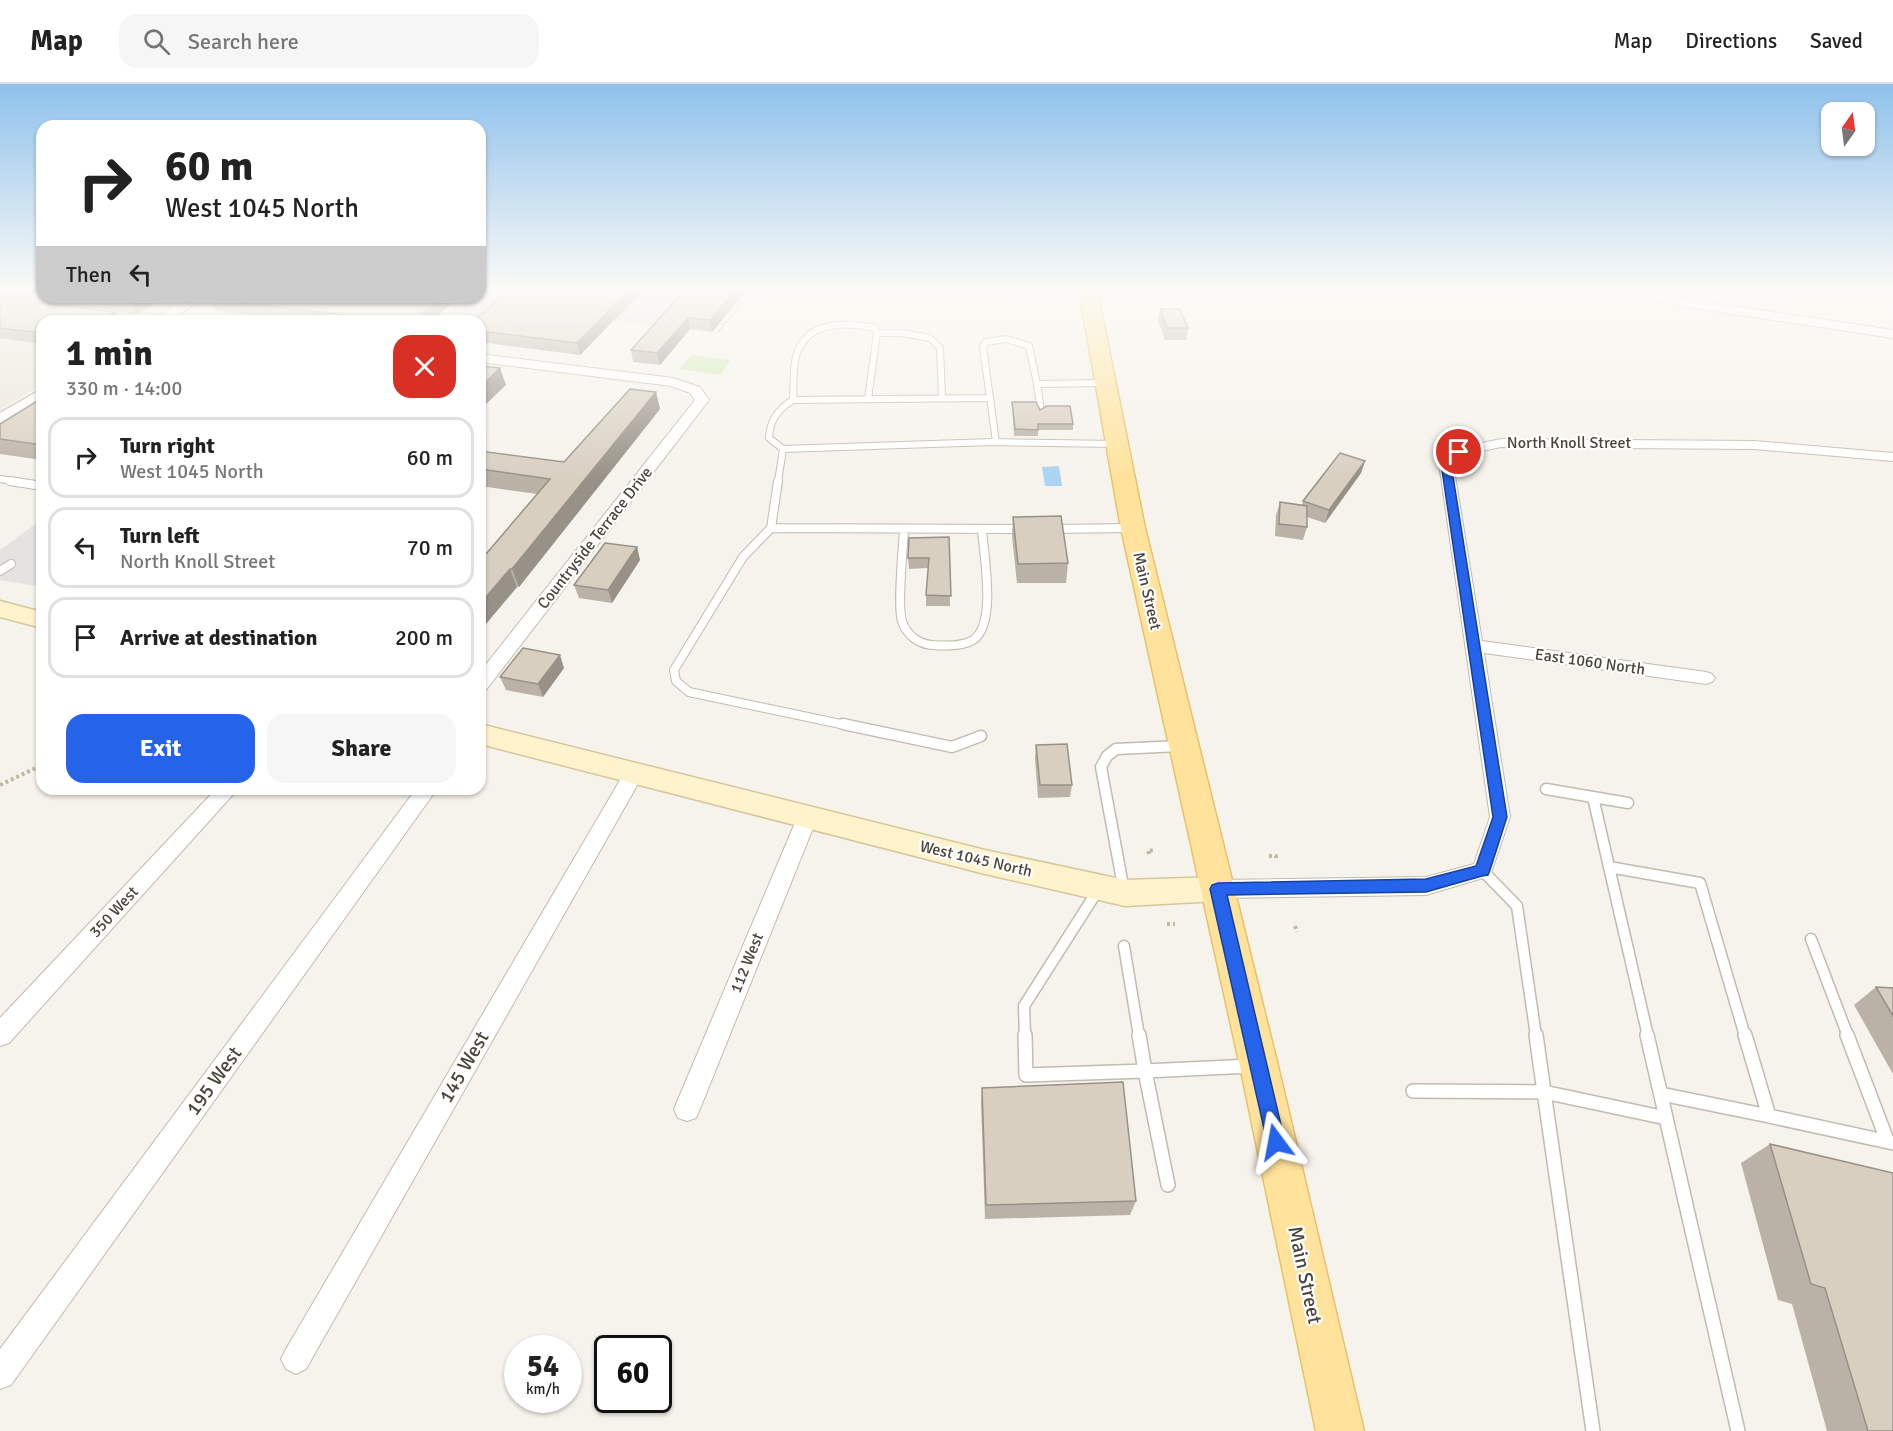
<!DOCTYPE html>
<meta charset="utf-8">
<style>
:root{--surface:#fff;--page:#f6f6f6;--text:#222;--muted:#767676;--line:#e0e0e0;--accent:#2563eb}
body{margin:0;font-family:Signika,sans-serif;background:var(--page);color:var(--text);height:100vh;display:flex;flex-direction:column;font-size:22px;white-space:nowrap}
*{box-sizing:border-box;margin:0}
p{font-size:20px;color:var(--muted)}
.icon{flex:none;width:33px;height:33px;fill:none;stroke:currentColor;stroke-width:2;stroke-linecap:round;stroke-linejoin:round}
.map{position:relative;flex:1;overflow:hidden}
.side{position:absolute;left:36px;top:231px;width:450px;height:480px;display:flex;flex-direction:column;background:var(--surface);border-radius:18px;box-shadow:0 2px 4px #0004}
.side>*{flex:none}
.top-card{position:absolute;left:36px;top:36px;width:450px;height:183px;border-radius:18px;box-shadow:0 2px 4px #0004;background:#fff;color:var(--text);overflow:hidden}
.needle{width:39px;rotate:14deg}
.controls{position:absolute;left:1821px;top:18px;display:grid;gap:12px}
.controls a{display:grid;place-items:center;width:54px;height:54px;border-radius:12px;background:var(--surface);box-shadow:0 2px 4px #0004;font-size:30px}
.speed{position:absolute;left:504px;top:1251px;display:flex;gap:12px;font-size:30px;font-weight:700;text-align:center}
.speed>*{display:grid;place-content:center;width:78px;height:78px;border-radius:50%;background:var(--surface);box-shadow:0 2px 4px #0004;line-height:1}
.speed small{font-size:15px;font-weight:400}
.speed .limit{border:3px solid #111;border-radius:9px;background:#fff;color:#111}
.pin{position:absolute;display:grid;place-items:center;width:51px;height:51px;color:#fff;margin:-26px;border:3px solid #fff;border-radius:50%;box-shadow:0 2px 6px #0007}
.me{position:absolute;width:66px;margin:-33px;rotate:347deg;stroke-linejoin:round;filter:drop-shadow(0 0 4px #0008)}
.turn{display:flex;align-items:center;gap:21px;height:126px;padding:0 30px;font-size:27px}
.turn .icon{width:78px;height:78px;stroke-width:2.5}
.turn b{display:block;font-size:42px;line-height:51px}
.then{display:flex;align-items:center;height:57px;padding:0 30px;background:#0003;gap:12px;font-size:22px}
.round{display:grid;place-items:center;flex:none;width:63px;height:63px;border-radius:18px;background:var(--page)}
.head{display:flex;align-items:center;justify-content:space-between;height:102px;padding:0 30px}
h1{font-size:36px;font-weight:800;line-height:45px}
.cta{display:flex;gap:12px;margin-top:auto;padding:12px 30px}
.cta a{flex:1;height:69px;border-radius:18px;background:var(--accent);color:#fff;font-size:24px;font-weight:800;line-height:69px;text-align:center}
.cta a+a{background:var(--page);color:var(--text)}
ul{padding:0;list-style:none}
li{display:flex;align-items:center;gap:18px;height:81px;margin:0 12px 9px;padding:0 18px;border:3px solid var(--line);border-radius:18px}
li div{flex:1}
li b{display:block;font-size:22px}
li em{font-style:normal}
header{display:flex;align-items:center;gap:36px;box-sizing:border-box;height:84px;padding:0 30px;background:var(--surface);border-bottom:2px solid var(--line)}
header strong{font-size:28px}
nav{display:flex;gap:33px;margin-inline-start:auto;font-size:21px}
.search{width:420px;height:54px;background:var(--page);display:flex;align-items:center;gap:15px;box-sizing:border-box;padding:0 21px;border-radius:18px;color:var(--muted);font-size:22px}
.map>svg:first-child{display:block}
</style>
<header>
<strong>Map</strong>
<div class="search"><svg class="icon" aria-label="search" viewBox="0 0 24 24"><circle cx="10" cy="10" r="6"/><path d="M15 15l6 6"/></svg>Search here</div>
<nav><a>Map</a><a>Directions</a><a>Saved</a></nav>
</header>
<div class="map">
<svg width="1893" height="1347" viewBox="0 0 1893 1347">
<rect width="100%" height="100%" fill="#f6f3ec"/>
<path fill="#eae5da" d="M0 206 42 213H183L144 237H42V300L0 326Z"/>
<path fill="#d2eab5" d="M691 271 731 276 720 291 679 285Z"/>
<path fill="#e5e3e0" d="M480 206H519L487 234 448 229 468 213H480Z
M651 206H694L661 243 620 238Z
M42 435V503L0 496V466Z"/>
<path fill="#a9d4f2" d="M1059 382 1062 402H1045L1042 383Z"/>
<g fill="none" stroke-linecap="round" stroke-linejoin="round">
<g stroke="#c2bbae" stroke-width="8">
<path id="service-far3" d="M1037 300 1041 327
M868 315 877 249H902L930 254 940 264 942 314
M793 316C794 301 792 284 797 269 809 236 847 238 875 244L877 249
M996 358 983 263 986 258 1006 255 1029 262 1037 300 1104 299
M783 365 769 354C770 336 778 325 793 316L990 314
M0 395 19 398
M778 398 783 365 992 358 1117 360"/>
</g>
<g stroke="#c2bbae" stroke-width="10">
<path id="service-far2" d="M10 397 42 402
M771 444 778 397
M904 445C903 464 897 522 902 537 906 550 918 560 932 561 944 562 962 563 973 556 997 541 984 472 982 446
M1051 445 1133 444
M0 487 11 480
M850 642 689 608 676 597 674 586 743 473 771 444 1023 445"/>
</g>
<g stroke="#c2bbae" stroke-width="13">
<path id="service-far1" d="M843 640 952 663 981 652
M1546 705 1628 719
M1593 713 1609 783
M1482 786 1517 822 1536 952
M1124 807 1101 683 1107 672 1116 665 1180 662
M1811 855 1848 952
M1124 862 1139 952
M1025 952 1024 922 1098 806
M1648 952 1609 783 1700 799 1745 952"/>
</g>
<g stroke="#c2bbae" stroke-width="16">
<path id="service" d="M1025 951 1026 991 1145 987 1168 1101
M1139 951 1145 987 1251 982
M1647 951 1738 1347
M1847 951 1887 1056
M1413 1007 1544 1008 1536 951
M1661 1010 1769 1032 1745 951
M1769 1032 1893 1059
M1593 1347 1544 1008 1666 1034"/>
</g>
<g stroke="#c2bbae" stroke-width="2">
<path id="minor" d="M1620 206H1642L1679 214 1893 246V254L1679 222 1622 208Z
M91 226 145 233 151 237H117L87 233V227Z
M163 231 182 233 188 237H158L159 232Z
M480 270 673 294 700 303 709 316 486 606 480 607V588L695 316 690 309 671 302 480 278Z
M1501 355 1754 357 1893 369V377L1754 365 1501 363 1464 371 1454 386 1482 557 1706 588 1712 590 1715 594 1712 598 1706 600 1484 569 1510 733 1490 792 1426 811 1218 814 1210 811 1207 805 1210 799 1218 796 1426 793 1474 780 1490 733 1440 386 1454 365Z
M633 684 640 686 643 691 306 1285 296 1290 286 1285 281 1275 286 1265 626 686Z
M216 705H238L9 959 0 962V934Z
M416 705H437L11 1301 0 1305V1265Z
M807 726 814 728 817 734 700 1025 696 1034 687 1037 678 1034 674 1025 797 734 800 728Z"/>
</g>
<g stroke="#c2bbae" stroke-width="3">
<path id="tertiary" d="M188 213H205L169 237H151Z
M42 305V317L0 341V329Z"/>
</g>
<g stroke="#d6c79b" stroke-width="3">
<path id="secondary" d="M0 517 42 528V544L0 533Z
M480 640 985 766 1125 796 1218 793 1229 796 1233 805 1229 814 1218 817 1125 822 985 790 480 660Z"/>
</g>
<g stroke="#e6c16a" stroke-width="3">
<path id="primary" d="M1079 206H1097L1145 444 1278 982 1364 1347H1316L1240 982 1121 444Z"/>
</g>
<path stroke="#c4b79f" stroke-width="2" stroke-dasharray="2 2" stroke-linecap="butt" d="M462 217 466 213
M615 237 646 206
M718 248 753 206"/>
<path stroke="#c4b79f" stroke-width="4" stroke-dasharray="3 3" stroke-linecap="butt" d="M0 701 42 681
M1149 770 1148 766 1154 767
M1269 772H1276V776
M1167 840H1175
M1295 842 1297 848"/>
<use href="#service-far3" stroke="#fff" stroke-width="6"/>
<use href="#service-far2" stroke="#fff" stroke-width="8"/>
<use href="#service-far1" stroke="#fff" stroke-width="10"/>
<use href="#service" stroke="#fff" stroke-width="13"/>
<use href="#minor" fill="#fff" fill-rule="evenodd"/>
<use href="#tertiary" fill="#fff" fill-rule="evenodd"/>
<use href="#secondary" fill="#fff3cd" fill-rule="evenodd"/>
<use href="#primary" fill="#ffe39c" fill-rule="evenodd"/>
</g>
<path fill="#bab2a6" d="M0 206H42V213H164L137 230 0 212Z
M510 206H643L580 271 480 258V237Z
M685 206H747L712 248 690 245 660 281 633 278 631 266Z
M460 213 431 237H302L217 227 211 215Z
M0 214 42 237V260L0 254Z
M1160 225 1188 244 1186 256H1165L1158 237Z
M656 308 660 325 519 503H517L480 547 537 410 480 402V367L564 378Z
M42 314V376L0 370V340Z
M1012 318 1040 326 1073 340V346H1038V352H1014Z
M1365 377 1361 389 1325 439 1307 433V443L1303 456 1275 452 1276 431 1280 418 1302 421 1303 417Z
M1013 433 1068 479 1066 499H1017L1012 452Z
M949 453 950 522H926V511L928 484 909 485 908 474Z
M637 463 640 476 612 519 579 514 574 501Z
M564 584 543 613 506 606 500 593Z
M1036 661 1072 701 1070 713 1038 714 1035 674Z
M1876 903 1893 904V990L1854 921Z
M982 1004 1136 1117 1130 1131 985 1135 981 1019Z
M1770 1060 1893 1347H1827L1792 1220 1778 1216 1741 1079Z"/>
<path fill="#979187" d="M629 206H643L580 271 577 259Z
M735 206H747L712 248 710 236Z
M139 213H164L137 230 131 218Z
M442 213H460L431 237H412Z
M115 228 120 237H99Z
M688 234 690 245 660 281 657 269Z
M500 284 506 301 480 326V303Z
M656 308 660 325 519 503 512 485Z
M1365 377 1361 389 1325 439 1329 426Z
M637 463 640 476 612 519 608 506Z
M510 485 517 503 480 547V520Z
M560 571 564 584 543 613 538 600Z"/>
<path fill="#d8cfc1" stroke="#979187" stroke-width="1.5" d="M510 206H629L577 259 480 247V237H473Z
M685 206H735L710 236 688 234 657 269 631 266Z
M89 213H139L131 218Z
M214 213H442L412 237H395L211 215Z
M0 214 115 228 99 237H42V249L0 244Z
M1160 225H1180L1188 244H1167Z
M480 282 500 284 480 303Z
M630 305 656 308 512 485H510L480 520V477L550 395 480 385V367L564 378Z
M42 314V361L0 355V340Z
M1012 318H1036L1040 326 1047 322H1070L1073 340H1038V346L1015 345Z
M1340 369 1365 377 1329 426 1303 417Z
M1280 418 1307 422V443L1279 440Z
M1061 432 1068 479 1018 480 1013 433Z
M949 453 951 512 926 511 929 474H908L909 454Z
M605 459 637 463 608 506 574 501Z
M523 564 560 571 538 600 500 593Z
M1067 660 1072 701H1040L1036 661Z
M1876 903 1893 904V932Z
M1123 998 1136 1117 986 1121 982 1004Z
M1770 1060 1893 1089V1347H1868L1825 1204 1811 1200Z"/>
<linearGradient id="sky" x2="0" y2="1"><stop stop-color="#8fc1ec"/><stop offset="0.52" stop-color="#fbfaf6"/><stop offset="1" stop-color="#fbfaf6" stop-opacity="0"/></linearGradient>
<rect width="1893" height="395" fill="url(#sky)"/>
<path fill="#2563eb" stroke="#184099" stroke-width="1.5" d="M1459 365 1464 368 1452 386 1507 733 1490 786 1488 791 1482 792 1426 808 1227 811 1285 1058 1283 1064 1276 1067 1270 1064 1267 1058 1210 805 1212 801 1218 799 1426 795 1476 782 1493 733 1442 386 1455 366Z"/>
<g text-anchor="middle" dominant-baseline="central" stroke-width="4.5" stroke-linejoin="round" paint-order="stroke">
<g font-size="16" fill="#4b4439" stroke="#fff">
<text x="1569" y="359">North Knoll Street</text>
<text transform="translate(595 454) rotate(-52)">Countryside Terrace Drive</text>
<text transform="translate(1147 507) rotate(77)">Main Street</text>
<text transform="translate(1590 578) rotate(8)">East 1060 North</text>
<text transform="translate(976 775) rotate(13)">West 1045 North</text>
<text transform="translate(114 828) rotate(-47)">350 West</text>
<text transform="translate(747 879) rotate(-68)">112 West</text>
</g>
<g font-size="20" fill="#4b4439" stroke="#fff">
<text transform="translate(464 983) rotate(-60)">145 West</text>
<text transform="translate(214 997) rotate(-54)">195 West</text>
<text transform="translate(1305 1191) rotate(78)">Main Street</text>
</g>
</g>
</svg>
<div class="controls">
<a><svg class="needle" viewBox="-14 -14 28 28"><path d="M0-13l5 13h-10z" fill="#e53935"/><path d="M0 13l5-13h-10z" fill="#767676"/></svg></a>
</div>
<div class="speed"><div>54<small>km/h</small></div><div class="limit">60</div></div>
<div class="pin" style="left:1459px;top:368px;background:#d93025"><svg class="icon" aria-label="arrive" viewBox="0 0 24 24"><path d="M6 21V4h12l-3 4 3 4H6"/></svg></div>
<svg class="me" style="left:1276px;top:1058px" viewBox="-20 -20 40 40"><path d="M0-17L14 15 0 8-14 15z" fill="#2563eb" stroke="#fff" stroke-width="4"/></svg>
<div class="top-card">
<div class="turn"><svg class="icon" aria-label="right" viewBox="0 0 24 24"><path d="M7 20v-9h11M14 6l5 5-5 5"/></svg><div><b>60 m</b>West 1045 North</div></div>
<div class="then">Then<svg class="icon" aria-label="left" viewBox="0 0 24 24"><path d="M17 20v-9H6M10 6l-5 5 5 5"/></svg></div>
</div>
<section class="side">
<div class="head"><div><h1>1 min</h1><p>330 m · 14:00</p></div><a class="round" style="background:#d93025;color:#fff"><svg class="icon" aria-label="close" viewBox="0 0 24 24"><path d="M6 6l12 12M18 6L6 18"/></svg></a></div>
<ul>
<li><svg class="icon" aria-label="right" viewBox="0 0 24 24"><path d="M7 20v-9h11M14 6l5 5-5 5"/></svg><div><b>Turn right</b><p>West 1045 North</p></div><em>60 m</em></li>
<li><svg class="icon" aria-label="left" viewBox="0 0 24 24"><path d="M17 20v-9H6M10 6l-5 5 5 5"/></svg><div><b>Turn left</b><p>North Knoll Street</p></div><em>70 m</em></li>
<li><svg class="icon" aria-label="arrive" viewBox="0 0 24 24"><path d="M6 21V4h12l-3 4 3 4H6"/></svg><div><b>Arrive at destination</b></div><em>200 m</em></li>
</ul>
<div class="cta"><a>Exit</a><a>Share</a></div>
</section>
</div>
